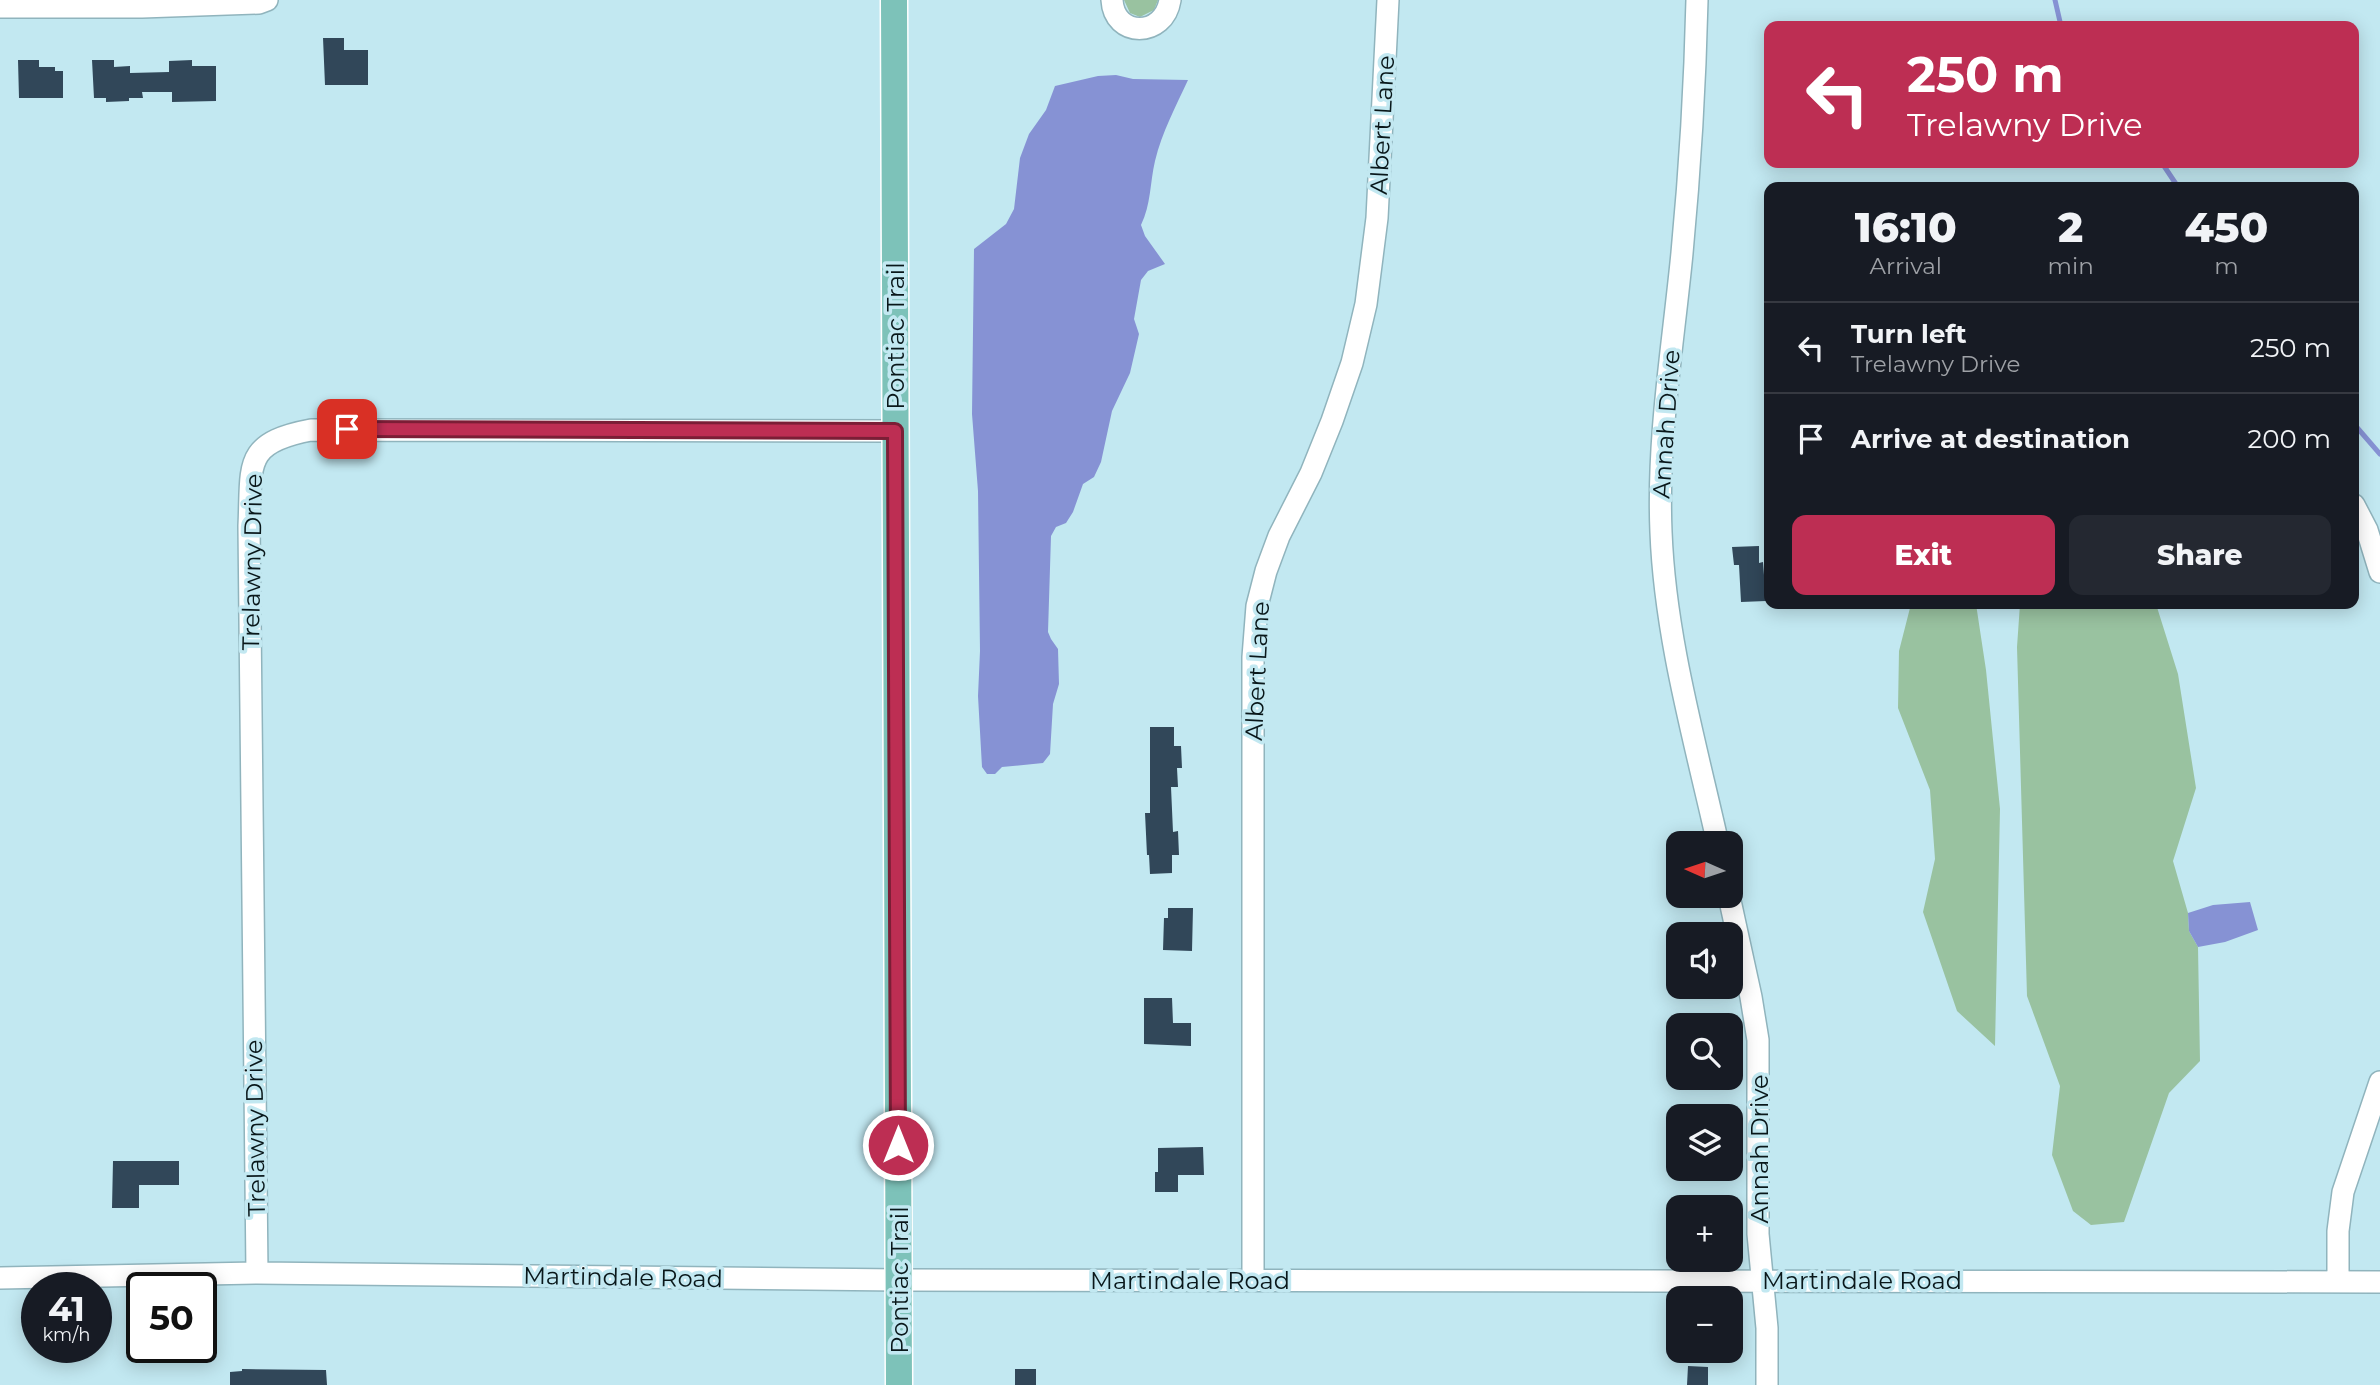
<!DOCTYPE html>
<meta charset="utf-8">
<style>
:root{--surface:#171b24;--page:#242831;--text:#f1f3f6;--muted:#9ea1a6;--line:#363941;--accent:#bd2e53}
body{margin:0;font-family:Montserrat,sans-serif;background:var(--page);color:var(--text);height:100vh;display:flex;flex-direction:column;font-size:26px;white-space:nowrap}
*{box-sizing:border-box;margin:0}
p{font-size:23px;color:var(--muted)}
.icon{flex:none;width:38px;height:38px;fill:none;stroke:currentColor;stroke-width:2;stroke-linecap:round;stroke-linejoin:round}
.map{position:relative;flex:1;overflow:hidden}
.side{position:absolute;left:1764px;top:182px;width:595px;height:427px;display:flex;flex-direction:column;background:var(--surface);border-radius:14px;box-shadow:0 4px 18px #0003}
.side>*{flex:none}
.hud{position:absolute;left:1764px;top:21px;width:595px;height:147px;border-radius:14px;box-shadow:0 4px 18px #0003;background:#bd2e53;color:#fff;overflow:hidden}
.needle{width:46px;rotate:273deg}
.buttons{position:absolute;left:1666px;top:831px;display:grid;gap:14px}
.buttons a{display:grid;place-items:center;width:77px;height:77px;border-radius:14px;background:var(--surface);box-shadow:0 4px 18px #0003;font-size:35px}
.speed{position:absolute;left:21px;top:1272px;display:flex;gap:14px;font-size:35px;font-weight:700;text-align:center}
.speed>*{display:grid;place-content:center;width:91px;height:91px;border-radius:50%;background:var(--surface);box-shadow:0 4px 18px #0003;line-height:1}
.speed small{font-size:18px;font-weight:400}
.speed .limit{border:4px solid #111;border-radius:10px;background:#fff;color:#111}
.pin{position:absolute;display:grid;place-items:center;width:60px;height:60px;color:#fff;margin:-30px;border-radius:14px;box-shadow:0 4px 10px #0006}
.me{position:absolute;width:77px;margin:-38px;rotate:0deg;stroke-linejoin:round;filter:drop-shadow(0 0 5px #0008)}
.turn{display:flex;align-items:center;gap:24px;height:147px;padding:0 28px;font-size:32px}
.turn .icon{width:91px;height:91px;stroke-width:2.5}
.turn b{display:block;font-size:49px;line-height:60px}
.eta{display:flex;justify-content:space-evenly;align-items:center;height:119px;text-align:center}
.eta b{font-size:42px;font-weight:800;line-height:49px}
.cta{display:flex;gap:14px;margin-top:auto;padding:14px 28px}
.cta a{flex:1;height:80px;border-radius:14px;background:var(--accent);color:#fff;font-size:28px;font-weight:800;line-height:80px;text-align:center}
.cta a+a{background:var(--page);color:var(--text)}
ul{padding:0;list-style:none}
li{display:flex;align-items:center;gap:21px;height:91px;padding:0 28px;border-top:2px solid var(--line)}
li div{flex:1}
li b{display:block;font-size:26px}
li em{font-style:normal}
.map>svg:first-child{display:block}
</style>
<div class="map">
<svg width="2380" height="1385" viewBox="0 0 2380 1385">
<rect width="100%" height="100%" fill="#c2e8f1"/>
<path fill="#99c2a0" d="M1124 0H1158L1154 10 1140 17 1130 13Z
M1911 604H1976L1986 670 2000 809 1995 1046 1957 1011 1923 912 1935 859 1930 790 1898 708 1899 651Z
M2020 604H2156L2178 674 2196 788 2173 861 2188 913 2189 931 2198 947 2200 1061 2169 1093 2124 1222 2091 1225 2073 1211 2052 1155 2060 1086 2027 996 2017 647Z"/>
<path fill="#8692d4" d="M1116 75 1133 79 1188 80C1176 106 1162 132 1155 161 1150 182 1151 205 1141 225L1145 236 1165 264 1148 271 1141 280 1134 319 1139 334 1130 373 1112 411 1101 462 1094 477 1083 484 1073 512 1066 523 1056 527 1051 536 1048 632 1051 639 1058 649 1059 684 1053 704 1050 754 1043 763 1002 767 995 774H987L982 767 978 696 980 651 978 491 972 414 974 249 1006 224 1014 209 1020 158 1029 134 1046 110 1055 86 1098 76Z
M2250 902 2258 930 2225 942 2198 947 2189 931 2188 913 2213 905Z"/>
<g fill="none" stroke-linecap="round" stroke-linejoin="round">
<path stroke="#8692d4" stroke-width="5" d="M2055 0 2061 26
M2162 163 2178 187
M2354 424 2380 454"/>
</g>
<path fill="#314759" d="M323 38H344V50H368V85H325Z
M18 60H39V67H55V71H63V98H19Z
M92 60H114V67L130 66V73L169 72V61L192 60V66H216V101L172 102V92H142L143 98H129V101L106 102V98H94Z
M1759 546V563L1763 562 1766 601 1741 602 1739 565H1734L1732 547Z
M1150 727H1174V746H1181L1182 768H1177L1178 787H1171L1173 832 1178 831 1179 855H1172V873L1150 874 1149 855H1147L1145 813H1150Z
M1168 908H1193L1192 951 1163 950 1164 918H1168Z
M1144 998H1172L1173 1023H1191V1046L1144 1044Z
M1203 1147 1204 1175H1178V1192H1155V1172H1158V1148Z
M113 1161H179V1185H139V1208H112Z
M1688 1366 1708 1367V1385H1687Z
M242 1369 326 1370 327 1385H230V1372L242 1371Z
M1015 1369H1036V1385H1015Z"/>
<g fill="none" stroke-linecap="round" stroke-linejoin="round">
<g stroke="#90b4bd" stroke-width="24">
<path id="minor" d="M1112 0C1114 38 1164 38 1170 0
M1697 0C1695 85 1690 169 1682 253 1673 346 1657 438 1661 532 1665 637 1695 741 1718 844
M0 7H142L259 3 267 0
M2354 505 2367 530 2380 572
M1729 896 1751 997 1758 1040V1234L1767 1328V1385
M257 1273 249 526C252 465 242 443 311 430L895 431
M0 1278 257 1273 899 1280 2380 1282
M1253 1280V657L1257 606 1266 571 1279 536 1311 473 1332 421 1352 363 1366 304 1377 218 1388 0
M2338 1282V1231L2343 1192 2380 1082"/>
</g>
<g stroke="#fff" stroke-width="29">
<path id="major" d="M894 0 899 1385"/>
</g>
<use href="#minor" stroke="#fff" stroke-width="21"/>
<use href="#major" stroke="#7dc2b9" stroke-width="26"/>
</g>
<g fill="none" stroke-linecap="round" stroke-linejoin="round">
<g stroke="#7b1e36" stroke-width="18">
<path id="route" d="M347 429 895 431 898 1145"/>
</g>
<use href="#route" stroke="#bd2e53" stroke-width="12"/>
</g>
<g text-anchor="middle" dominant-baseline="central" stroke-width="7" stroke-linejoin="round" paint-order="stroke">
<g font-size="24" fill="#09171a" stroke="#c2e8f1">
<text transform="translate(1382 125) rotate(-87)">Albert Lane</text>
<text transform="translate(895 336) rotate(-90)">Pontiac Trail</text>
<text transform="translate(1666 424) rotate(-86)">Annah Drive</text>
<text transform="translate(252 562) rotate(-89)">Trelawny Drive</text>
<text transform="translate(1257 671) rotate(-87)">Albert Lane</text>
<text transform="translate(255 1128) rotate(-91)">Trelawny Drive</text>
<text transform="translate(1759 1149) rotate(-90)">Annah Drive</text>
<text transform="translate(623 1277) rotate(1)">Martindale Road</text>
<text transform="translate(899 1280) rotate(-90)">Pontiac Trail</text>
<text x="1190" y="1280">Martindale Road</text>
<text x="1862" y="1280">Martindale Road</text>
</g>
</g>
</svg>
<div class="buttons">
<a><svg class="needle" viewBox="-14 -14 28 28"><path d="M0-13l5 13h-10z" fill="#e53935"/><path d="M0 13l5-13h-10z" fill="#9ea1a6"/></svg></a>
<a><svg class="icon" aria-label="sound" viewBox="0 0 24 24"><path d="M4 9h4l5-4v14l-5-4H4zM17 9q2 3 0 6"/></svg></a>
<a><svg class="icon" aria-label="search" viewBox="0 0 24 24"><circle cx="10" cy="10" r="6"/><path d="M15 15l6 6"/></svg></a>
<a><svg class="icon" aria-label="layers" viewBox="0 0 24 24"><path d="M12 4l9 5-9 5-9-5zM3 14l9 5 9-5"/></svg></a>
<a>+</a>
<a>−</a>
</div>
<div class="speed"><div>41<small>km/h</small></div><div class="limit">50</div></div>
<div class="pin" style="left:347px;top:429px;background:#d93025"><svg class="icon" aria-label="arrive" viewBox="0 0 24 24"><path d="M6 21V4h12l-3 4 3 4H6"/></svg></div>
<svg class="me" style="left:898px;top:1145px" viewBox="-20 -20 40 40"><circle r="17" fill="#bd2e53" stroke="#fff" stroke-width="3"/><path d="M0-11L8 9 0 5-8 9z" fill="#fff"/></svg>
<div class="hud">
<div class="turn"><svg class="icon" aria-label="left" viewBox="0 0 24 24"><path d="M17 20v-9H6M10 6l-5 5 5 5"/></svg><div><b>250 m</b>Trelawny Drive</div></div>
</div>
<section class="side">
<div class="eta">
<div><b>16:10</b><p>Arrival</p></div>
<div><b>2</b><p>min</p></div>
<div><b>450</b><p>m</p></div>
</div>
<ul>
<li><svg class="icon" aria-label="left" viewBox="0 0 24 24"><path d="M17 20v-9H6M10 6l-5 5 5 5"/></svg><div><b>Turn left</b><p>Trelawny Drive</p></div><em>250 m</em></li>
<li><svg class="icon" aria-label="arrive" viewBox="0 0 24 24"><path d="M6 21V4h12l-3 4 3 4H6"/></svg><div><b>Arrive at destination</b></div><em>200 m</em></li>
</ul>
<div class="cta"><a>Exit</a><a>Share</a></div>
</section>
</div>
